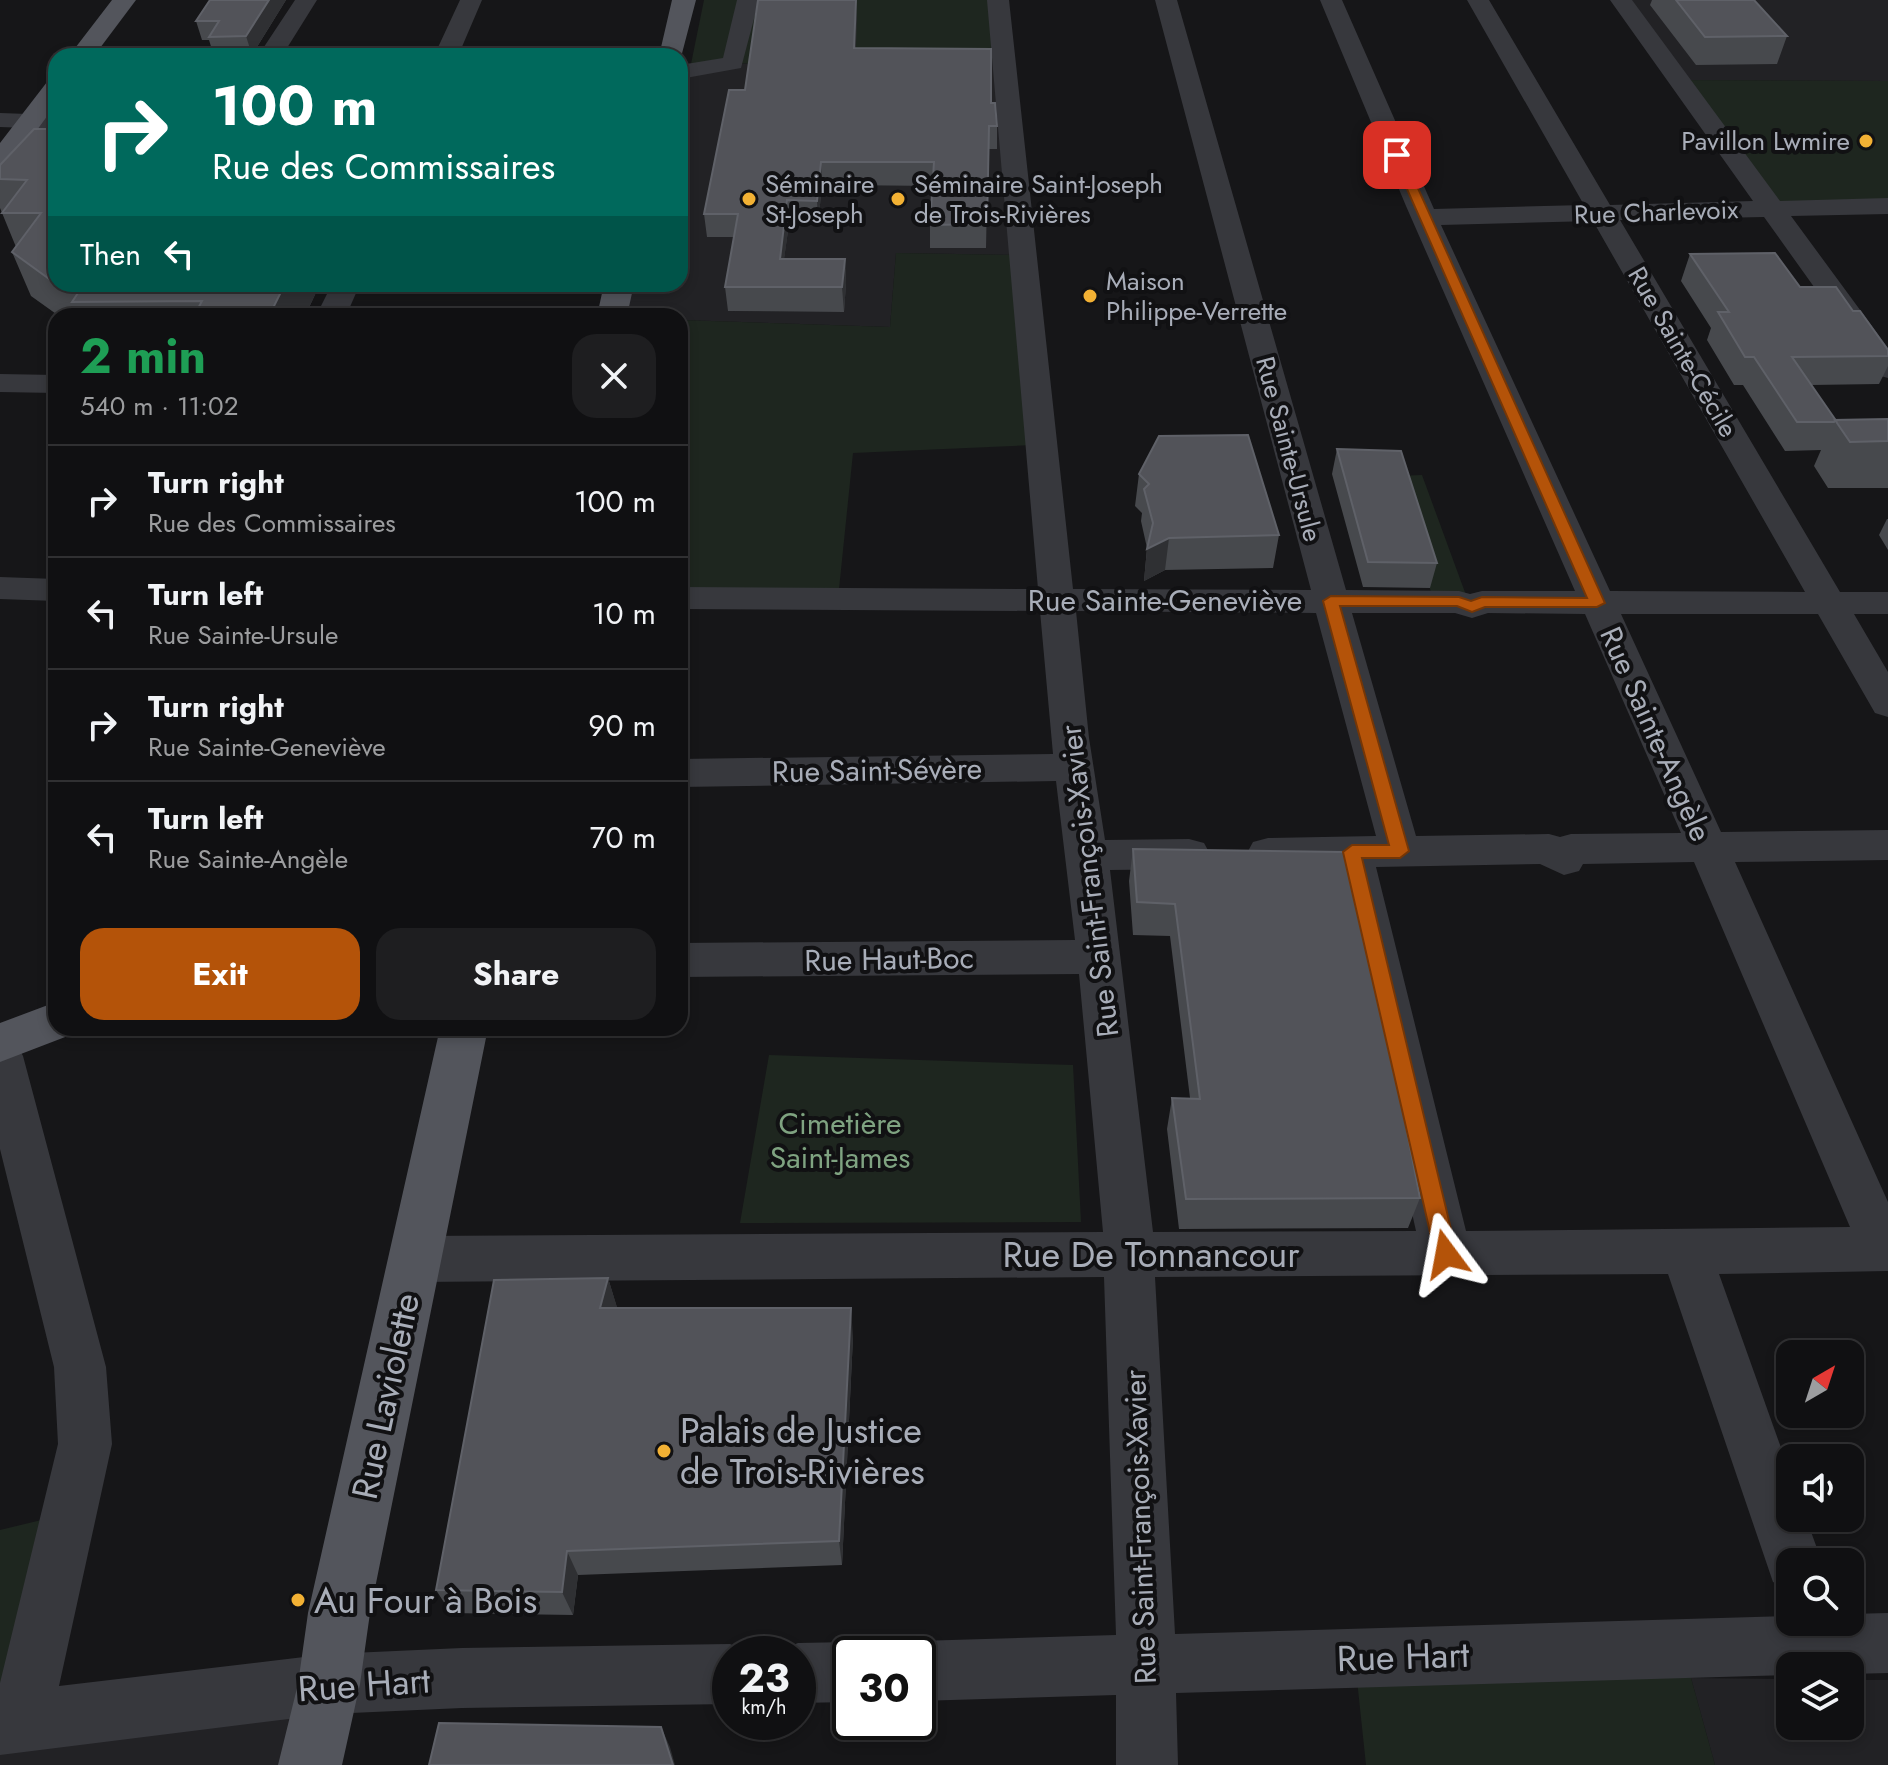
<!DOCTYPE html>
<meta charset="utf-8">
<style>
:root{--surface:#101012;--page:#1e1e20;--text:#f1f3f6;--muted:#9c9d9f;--line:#303032;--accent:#b45309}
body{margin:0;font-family:Jost,sans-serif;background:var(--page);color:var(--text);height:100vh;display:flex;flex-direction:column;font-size:30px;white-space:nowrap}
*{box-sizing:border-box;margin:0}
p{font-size:26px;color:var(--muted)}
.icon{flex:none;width:44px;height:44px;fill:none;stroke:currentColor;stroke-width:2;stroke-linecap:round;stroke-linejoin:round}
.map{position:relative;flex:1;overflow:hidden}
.sheet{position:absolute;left:48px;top:308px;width:640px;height:728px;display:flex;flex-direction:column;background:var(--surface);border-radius:24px;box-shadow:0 4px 12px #0003,0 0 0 2px var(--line)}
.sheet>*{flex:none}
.banner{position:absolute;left:48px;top:48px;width:640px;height:244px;border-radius:24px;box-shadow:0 4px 12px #0003,0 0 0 2px var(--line);background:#00695c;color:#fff;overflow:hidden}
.needle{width:52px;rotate:39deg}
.buttons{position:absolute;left:1776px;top:1340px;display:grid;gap:16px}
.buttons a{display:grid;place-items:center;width:88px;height:88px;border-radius:16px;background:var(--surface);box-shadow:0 4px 12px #0003,0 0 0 2px var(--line);font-size:40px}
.speed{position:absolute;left:712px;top:1636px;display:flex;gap:16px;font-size:40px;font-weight:700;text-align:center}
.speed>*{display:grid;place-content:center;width:104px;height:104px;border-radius:50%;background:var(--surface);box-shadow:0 4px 12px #0003,0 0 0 2px var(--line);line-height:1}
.speed small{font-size:20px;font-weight:400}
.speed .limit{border:4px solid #111;border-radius:12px;background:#fff;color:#111}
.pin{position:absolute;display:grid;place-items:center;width:68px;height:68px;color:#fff;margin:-34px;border-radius:16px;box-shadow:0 4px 12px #0006}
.me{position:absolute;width:88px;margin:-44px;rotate:347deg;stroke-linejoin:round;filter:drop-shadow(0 0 6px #0008)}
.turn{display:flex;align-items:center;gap:28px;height:168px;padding:0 32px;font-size:36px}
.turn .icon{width:104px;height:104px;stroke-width:2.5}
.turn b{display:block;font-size:56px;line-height:68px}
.then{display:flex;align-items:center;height:76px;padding:0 32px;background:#0003;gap:16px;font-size:30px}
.round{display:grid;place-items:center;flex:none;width:84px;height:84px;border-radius:24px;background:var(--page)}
.headline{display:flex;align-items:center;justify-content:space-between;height:136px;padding:0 32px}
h1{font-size:48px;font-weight:700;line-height:60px;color:#1e9e55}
.cta{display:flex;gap:16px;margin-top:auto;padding:16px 32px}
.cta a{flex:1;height:92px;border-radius:24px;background:var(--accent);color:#fff;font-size:32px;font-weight:700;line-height:92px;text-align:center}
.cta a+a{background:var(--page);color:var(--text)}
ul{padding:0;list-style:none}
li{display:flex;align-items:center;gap:24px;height:112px;padding:0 32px;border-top:2px solid var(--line)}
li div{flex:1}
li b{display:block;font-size:30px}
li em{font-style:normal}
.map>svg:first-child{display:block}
</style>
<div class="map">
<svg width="1888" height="1765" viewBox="0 0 1888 1765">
<rect width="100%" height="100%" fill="#161618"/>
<path fill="#222225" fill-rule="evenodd" d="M1623 0H1888V81L1679 80Z
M997 61 1007 124 1016 255 896 253 890 327 680 320V316H615L625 284H680V101L691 64ZM755 70H938L937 92H807L805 109H937V139H827L829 115H791L784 160H939L938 186 786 185 783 213H820L818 224H789L781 283H846L843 312 728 311 740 237H707L731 113H760L764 88H752Z
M1691 1678 1790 1679V1726H1850V1680H1888V1765H1715Z
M319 1699 302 1765H0V1752Z"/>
<path fill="#1e261f" d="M704 0H991L997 61 691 64Z
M1679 80 1888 81V210H1780Z
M896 253 1016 255 1032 445 853 453 838 599 680 596V320L890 327Z
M1422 475 1470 606 1431 592 1395 476Z
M769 1055 1073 1065 1081 1222 740 1223Z
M58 1516 0 1690V1530Z
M1355 1661 1691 1678 1715 1765H1366Z"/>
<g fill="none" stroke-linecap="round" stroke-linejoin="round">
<path fill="#37383d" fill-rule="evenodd" d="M295 0H317L282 56H258Z
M460 0H482L458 56H434Z
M737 0H759L741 68 680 79V65L723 58Z
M987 0H1009L1073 589 1311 590 1155 0H1177L1346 590 1459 591 1470 594 1482 591H1575L1406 206 1320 0H1342L1434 209 1584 205 1467 0H1489L1610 205 1753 201 1610 0H1632L1780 201 1888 198V214L1791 216 1888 348V378L1877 375 1764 217 1620 220 1840 592H1888V614H1854L1888 672V717L1875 713 1818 614H1621L1721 832 1888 830V860L1735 862 1888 1202V1271L1719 1274 1790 1473V1518H1806L1822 1562H1790V1589L1773 1582 1668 1274 1155 1277 1175 1634 1790 1616V1622H1850V1614L1888 1613V1673L1850 1674V1666H1790V1675L1176 1693 1178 1765H1116V1695L918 1701V1654H895L897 1650 918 1641 1116 1635 1104 1277 415 1282 397 1275 390 1259 397 1243 415 1236 1103 1232 1079 974 680 977V943L1075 940 1056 781 680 787V759L1053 754 1040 611 680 609V587L1038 589ZM1593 221 1805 592 1610 591 1441 225ZM1076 611 1316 613 1376 836 1268 838 1253 842 1247 853 1253 864 1268 868 1335 867 1416 1231 1153 1232 1110 870 1189 869 1204 865 1210 854 1204 843 1189 839 1105 840 1089 738ZM1352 613H1455L1472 618 1488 613 1585 614 1681 833 1571 834 1560 837 1549 834 1416 836ZM1694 862 1850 1227 1466 1231 1376 867 1540 864 1564 875 1579 871 1583 864Z
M0 113 56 115V129L0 127Z
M332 284H360L346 316H316Z
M0 374 56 375V393L0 392Z
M0 577 56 579V601L0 599Z
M0 1037 16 1043 23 1056 106 1367 112 1444 59 1686 329 1654 462 1648 730 1644 752 1654H730V1704L462 1708 329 1714 0 1755V1683L58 1444 54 1367 0 1149Z
M850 1642 872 1654H850V1702L798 1703V1654L777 1652 798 1643Z"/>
<path fill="#53555c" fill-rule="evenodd" d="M112 0H136L94 56H69Z
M672 0H696L680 61V56H659Z
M56 79V104L10 167 0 169V143L47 82Z
M604 284H634L627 316H597Z
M56 1002V1028H76L73 1034 0 1062V1023Z
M440 1028H488L370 1613 360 1684 342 1765H278L298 1684 308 1613Z"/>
</g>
<path fill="#47494d" d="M210 0H286L252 55 214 56 209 40H202L196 21Z
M856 0V48L991 103 997 126V149H988L986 248H930V225L932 186 822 185 818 224H789L784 259H845L846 283 844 312 728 311 725 287 734 237H707L704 214 745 90Z
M1652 0H1754L1787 36 1777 64 1696 65 1650 5Z
M56 129V284H320L305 316H59L31 296 12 252 16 247 0 208V165Z
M1690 254 1800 287 1853 311 1888 350V366L1879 384 1811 385 1835 420 1888 419V488H1828L1814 466 1821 450 1785 451 1743 385H1734L1707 340 1711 328 1681 281Z
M542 284H580V285H542Z
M1337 449 1437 563 1430 588 1363 587 1332 474Z
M1139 474 1279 535 1273 568 1165 570 1144 581 1147 548 1141 521 1142 513 1135 506Z
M1887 519H1888V550L1879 535Z
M1133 849 1420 1198 1408 1228 1179 1229 1167 1129 1172 1098H1190L1170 936 1133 935 1129 881Z
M608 1278 617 1308 853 1337 842 1565 578 1575 573 1615 451 1613 436 1590Z"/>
<path fill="#2f3033" d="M269 0H286L252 55 246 36Z
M856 0 857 20 855 70 854 48Z
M821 162 822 185 818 224 817 201Z
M787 200 789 224 781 283 780 259Z
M845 259 846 283 844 312 842 287Z
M285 284H320L305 316H269Z
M1169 538 1165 570 1144 581 1147 549Z
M608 1278 617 1307 610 1337 600 1308Z
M851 1308 853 1337 842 1565 839 1541Z
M567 1551 578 1575 573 1615 562 1592Z
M661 1727 670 1747 675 1765H673Z"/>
<path fill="#525359" stroke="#5f6168" stroke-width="2" d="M210 0H269L246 36 209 37 219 21H196Z
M758 0H856L854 48 991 49V103H995L997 126H989L987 224 930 225 934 162H821L817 201 787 200 780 259H845L842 287H725L738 214H704L729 90H745Z
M1676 0H1754L1787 36 1705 37Z
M34 129H56V281H52L12 252 41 213H2L27 180 0 179V165Z
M1775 253 1800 287H1836L1853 311H1860L1888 350V356L1792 357 1837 422 1835 420 1834 422H1797L1754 357H1745L1718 312H1729L1690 254Z
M84 284H285L269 316H194L202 301 72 302Z
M1888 419V441L1850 442 1835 420Z
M1248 435 1279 535 1169 538 1147 549 1153 523 1144 489 1149 484 1139 474 1159 436Z
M1337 449 1401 451 1437 563 1368 562Z
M1133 849 1344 852 1398 1085 1420 1198 1186 1199 1172 1098 1200 1099 1175 904 1137 902Z
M608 1278 600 1308H851L839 1541 567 1551 562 1592 436 1590 494 1280Z
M439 1723 661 1727 673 1765H429Z"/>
<path fill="#b45309" stroke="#753606" stroke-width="2" d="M1393 152 1403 155 1605 603 1597 607H1485L1472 612 1457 606H1340L1409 851 1400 858H1362L1457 1254 1453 1261 1446 1264 1438 1261 1435 1254 1343 852 1352 845H1389L1323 601 1331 596 1459 597 1471 601 1482 597 1587 598 1392 155Z"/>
<g fill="#f2b134" stroke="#111113" stroke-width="3">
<circle cx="1866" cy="141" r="8"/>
<circle cx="749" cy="199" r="8"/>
<circle cx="898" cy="199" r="8"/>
<circle cx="1090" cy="296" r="8"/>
<circle cx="664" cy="1451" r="8"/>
<circle cx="298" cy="1600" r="8"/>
</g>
<g text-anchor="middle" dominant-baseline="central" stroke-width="8" stroke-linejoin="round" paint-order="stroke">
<g font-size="26" fill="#a8adb8" stroke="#111113" text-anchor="start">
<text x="1850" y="141" text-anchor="end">Pavillon Lwmire</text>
<text x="765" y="184">Séminaire<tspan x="765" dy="30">St-Joseph</tspan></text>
<text x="914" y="184">Séminaire Saint-Joseph<tspan x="914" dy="30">de Trois‑Rivières</tspan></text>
<text x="1106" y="281">Maison<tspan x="1106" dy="30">Philippe-Verrette</tspan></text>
</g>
<g font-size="26" fill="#a8adb8" stroke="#111113">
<text transform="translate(1656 212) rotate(-2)">Rue Charlevoix</text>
<text transform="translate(1683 352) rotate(60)">Rue Sainte-Cécile</text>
<text transform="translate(1289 449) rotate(75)">Rue Sainte-Ursule</text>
</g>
<g font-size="30" fill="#a8adb8" stroke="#111113">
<text x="1165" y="600">Rue Sainte-Geneviève</text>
<text transform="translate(1656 734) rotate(66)">Rue Sainte-Angèle</text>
<text transform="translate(877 770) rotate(-1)">Rue Saint-Sévère</text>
<text transform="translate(1089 881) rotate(-97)">Rue Saint-François-Xavier</text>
<text transform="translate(889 959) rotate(-1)">Rue Haut-Boc</text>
<text transform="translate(1140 1527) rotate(-92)">Rue Saint-François-Xavier</text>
</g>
<g font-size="30" fill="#7fa381" stroke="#111113">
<text x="840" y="1123">Cimetière<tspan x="840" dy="34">Saint-James</tspan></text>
</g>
<g font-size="36" fill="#a8adb8" stroke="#111113">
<text x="1151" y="1254">Rue De Tonnancour</text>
<text transform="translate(385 1396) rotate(-78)">Rue Laviolette</text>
<text transform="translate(1403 1656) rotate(-2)">Rue Hart</text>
<text transform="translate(364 1684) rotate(-4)">Rue Hart</text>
</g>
<g font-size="36" fill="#a8adb8" stroke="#111113" text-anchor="start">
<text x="680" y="1430">Palais de Justice<tspan x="680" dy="41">de Trois-Rivières</tspan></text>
<text x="314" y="1600">Au Four à Bois</text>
</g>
</g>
</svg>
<div class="buttons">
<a><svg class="needle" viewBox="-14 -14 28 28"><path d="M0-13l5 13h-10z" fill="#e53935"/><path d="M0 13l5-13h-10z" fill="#9c9d9f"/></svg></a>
<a><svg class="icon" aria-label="sound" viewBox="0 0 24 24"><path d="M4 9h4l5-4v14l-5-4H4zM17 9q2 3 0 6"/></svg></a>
<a><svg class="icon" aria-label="search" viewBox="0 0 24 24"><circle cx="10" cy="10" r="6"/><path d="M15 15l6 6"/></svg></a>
<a><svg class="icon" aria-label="layers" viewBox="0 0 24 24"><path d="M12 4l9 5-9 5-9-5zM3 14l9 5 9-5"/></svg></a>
</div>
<div class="speed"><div>23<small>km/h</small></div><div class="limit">30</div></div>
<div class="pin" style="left:1397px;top:155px;background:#d93025"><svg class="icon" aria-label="arrive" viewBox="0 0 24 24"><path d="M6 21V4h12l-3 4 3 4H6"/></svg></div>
<svg class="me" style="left:1446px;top:1254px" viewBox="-20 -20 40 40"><path d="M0-17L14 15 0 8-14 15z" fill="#b45309" stroke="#fff" stroke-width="4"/></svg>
<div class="banner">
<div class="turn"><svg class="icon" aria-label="right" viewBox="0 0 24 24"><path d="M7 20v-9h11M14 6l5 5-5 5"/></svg><div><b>100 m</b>Rue des Commissaires</div></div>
<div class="then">Then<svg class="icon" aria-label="left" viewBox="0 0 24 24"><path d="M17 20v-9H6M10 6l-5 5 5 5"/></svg></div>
</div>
<section class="sheet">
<div class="headline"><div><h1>2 min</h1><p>540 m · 11:02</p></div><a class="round"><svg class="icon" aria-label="close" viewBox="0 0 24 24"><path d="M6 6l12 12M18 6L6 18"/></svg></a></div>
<ul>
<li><svg class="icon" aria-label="right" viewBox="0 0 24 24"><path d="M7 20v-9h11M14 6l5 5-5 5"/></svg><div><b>Turn right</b><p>Rue des Commissaires</p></div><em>100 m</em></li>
<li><svg class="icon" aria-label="left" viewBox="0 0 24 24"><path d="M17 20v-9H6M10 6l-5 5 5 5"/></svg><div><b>Turn left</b><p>Rue Sainte-Ursule</p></div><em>10 m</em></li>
<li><svg class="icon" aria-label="right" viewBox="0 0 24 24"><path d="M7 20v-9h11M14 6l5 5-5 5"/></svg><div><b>Turn right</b><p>Rue Sainte-Geneviève</p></div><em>90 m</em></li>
<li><svg class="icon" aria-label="left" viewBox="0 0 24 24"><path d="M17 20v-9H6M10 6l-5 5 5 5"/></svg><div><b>Turn left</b><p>Rue Sainte-Angèle</p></div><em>70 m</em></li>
</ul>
<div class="cta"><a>Exit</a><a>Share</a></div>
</section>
</div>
